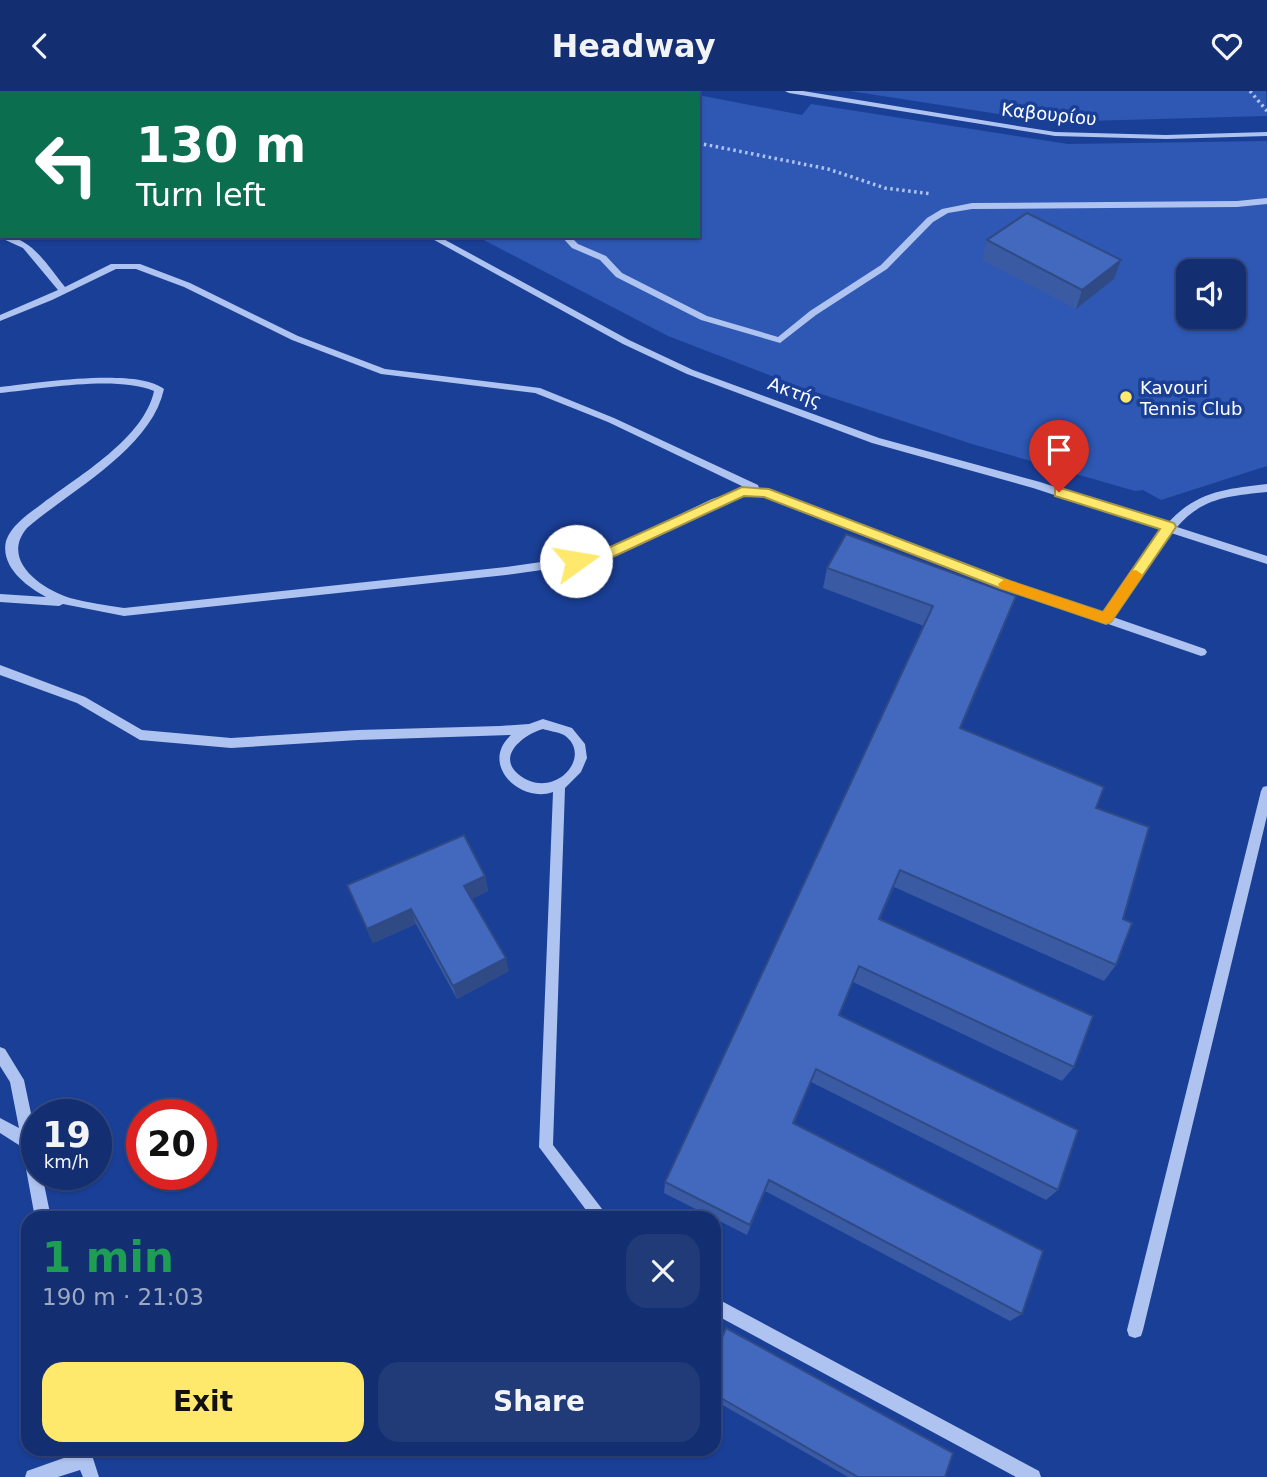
<!DOCTYPE html>
<meta charset="utf-8">
<style>
:root{--surface:#142f71;--page:#213b79;--text:#f1f3f6;--muted:#9da9c3;--line:#334a84;--accent:#ffe96d}
body{margin:0;font-family:"DejaVu Sans",sans-serif;background:var(--page);color:var(--text);height:100vh;display:flex;flex-direction:column;font-size:26px;white-space:nowrap}
*{box-sizing:border-box;margin:0}
p{font-size:23px;color:var(--muted)}
.icon{flex:none;width:38px;height:38px;fill:none;stroke:currentColor;stroke-width:2;stroke-linecap:round;stroke-linejoin:round}
.map{position:relative;flex:1;overflow:hidden}
.panel{position:absolute;left:21px;top:1120px;width:700px;height:245px;display:flex;flex-direction:column;background:var(--surface);border-radius:21px;box-shadow:0 2px 5px #0004,0 0 0 2px var(--line)}
.panel>*{flex:none}
.top-card{position:absolute;left:0px;top:0px;width:700px;height:147px;box-shadow:0 2px 5px #0004,0 0 0 2px var(--line);background:#0b6e4f;color:#fff;overflow:hidden}
.fabs{position:absolute;left:1176px;top:168px;display:grid;gap:14px}
.fabs a{display:grid;place-items:center;width:70px;height:70px;border-radius:14px;background:var(--surface);box-shadow:0 2px 5px #0004,0 0 0 2px var(--line);font-size:35px}
.speed{position:absolute;left:21px;top:1008px;display:flex;gap:14px;font-size:35px;font-weight:700;text-align:center}
.speed>*{display:grid;place-content:center;width:91px;height:91px;border-radius:50%;background:var(--surface);box-shadow:0 2px 5px #0004,0 0 0 2px var(--line);line-height:1}
.speed small{font-size:18px;font-weight:400}
.speed .limit{border:10px solid #d22;background:#fff;color:#111}
.pin{position:absolute;display:grid;place-items:center;width:60px;height:60px;color:#fff;margin:-72px -30px;border-radius:50% 50% 50% 0;rotate:-45deg;box-shadow:0 0 7px #0007}
.pin .icon{rotate:45deg}
.me{position:absolute;width:77px;margin:-38px;rotate:77deg;stroke-linejoin:round;filter:drop-shadow(0 0 5px #0008)}
.turn{display:flex;align-items:center;gap:24px;height:147px;padding:0 21px;font-size:32px}
.turn .icon{width:91px;height:91px;stroke-width:2.5}
.turn b{display:block;font-size:49px;line-height:60px}
.round{display:grid;place-items:center;flex:none;width:74px;height:74px;border-radius:21px;background:var(--page)}
.overview{display:flex;align-items:center;justify-content:space-between;height:119px;padding:0 21px}
h1{font-size:42px;font-weight:700;line-height:52px;color:#1e9e55}
.primary-button{display:flex;gap:14px;margin-top:auto;padding:14px 21px}
.primary-button a{flex:1;height:80px;border-radius:21px;background:var(--accent);color:#111;font-size:28px;font-weight:700;line-height:80px;text-align:center}
.primary-button a+a{background:var(--page);color:var(--text)}
header{display:flex;justify-content:space-between;align-items:center;height:91px;padding:0 21px;background:var(--surface);font-size:32px;font-weight:700}
.map>svg:first-child{display:block}
</style>
<header><svg class="icon" aria-label="back" viewBox="0 0 24 24"><path d="M15 5l-7 7 7 7"/></svg>Headway<svg class="icon" aria-label="heart" viewBox="0 0 24 24"><path d="M12 20l-8-8c-3-5 5-10 8-4 3-6 11-1 8 4z"/></svg></header>
<div class="map">
<svg width="1267" height="1386" viewBox="0 0 1267 1386">
<rect width="100%" height="100%" fill="#1a3f97"/>
<path fill="#2e58b4" fill-rule="evenodd" d="M0 0H678L687 2H2V34Z
M850 0H1266L1267 25 1051 31Z
M698 4 802 24 811 13 1068 53 1267 50V375L1161 409 1143 399 1135 400 972 353 800 296 668 245 476 145H698ZM1188 180H1234V226H1188Z"/>
<g fill="none" stroke-linecap="round" stroke-linejoin="round">
<path stroke="#aec3f0" stroke-width="3.5" stroke-dasharray="2.5 3.5" stroke-linecap="butt" d="M491 0 494 2
M1250 0 1267 20
M698 52 828 78 885 97 932 103"/>
<path fill="#aec3f0" fill-rule="evenodd" d="M387 0H396L398 2H388Z
M785 0H803L1055 41 1166 44 1267 41V45L1166 48 1055 45 789 2Z
M0 44H2V48H0Z
M1267 107V113L1237 116 972 118 948 122 933 131 887 178 816 224 780 252 701 229 616 186 600 169 572 157 561 145H570L578 153 606 165 622 182 707 225 778 246 810 220 881 174 927 127 942 118 972 112 1237 110Z
M1 143 2 145C31 145 48 175 65 196L111 173H140L190 192 298 245 385 278 540 297 614 327 758 394 759 397 769 398 1009 490 1103 523 1162 439 1033 397 872 352 687 283 623 253 427 145H438L629 249 693 279 879 347 1040 391 1167 433C1196 400 1226 398 1267 393V401C1230 405 1203 406 1177 436L1267 465V473L1171 442 1153 464 1113 526 1205 558 1207 561 1205 564 1201 565 1001 496 764 405H743L720 414 599 471 506 484 124 525 63 513 59 515 0 511V503L46 506C27 496 0 476 6 450 12 433 30 422 43 412 80 384 144 347 154 300 116 284 41 298 0 302V296C36 292 137 276 164 298 151 358 71 399 27 437 0 469 41 498 70 507 88 512 106 514 124 517L506 476 597 463 712 408 746 397 608 331 535 302 381 283 292 249 184 196 136 178H116L52 209 0 230V224L58 199 23 157 1 147Z
M0 574 85 606 142 639 231 647 358 639 500 635 529 633 543 628 572 637 585 653 587 667 581 681 565 697 553 1054 609 1127H592L539 1056 553 701C520 713 479 673 511 644L358 649 231 657 140 649 77 612 0 584ZM543 638C549 640 558 641 564 644 595 665 553 712 518 683 496 664 525 643 543 638Z
M1267 695V725L1143 1239 1141 1245 1135 1247 1129 1245 1127 1239 1261 700 1263 696Z
M0 956 5 958 24 989 37 1051V1083H42L51 1127H35L22 1056 0 1042V1027L19 1037 10 991 0 975Z
M714 1206 1039 1380 1041 1386H1016L714 1223Z
M74 1358H90L99 1386H83L80 1379 58 1386H25L27 1380 75 1363Z"/>
</g>
<path fill="#3a5aa3" d="M987 149 1114 188 1076 218 982 169Z
M827 477 1008 525 961 637 1096 717 1123 828 1116 874 1104 890 894 796 880 828 1074 976 1062 990 853 891 839 924 1058 1099 1046 1109 811 991 794 1033 1022 1223 1010 1230 765 1100 747 1144 664 1102 665 1091 924 535 823 497Z
M485 785 488 800 472 808 509 880 457 908 416 833 373 852 347 794Z
M714 1265 945 1386H848L714 1309Z"/>
<path fill="#2f4a85" d="M1121 169 1114 188 1076 218 1082 199Z
M485 785 488 800 468 810 464 795Z
M411 818 416 833 373 852 367 838Z
M506 867 509 880 457 908 453 895Z"/>
<path fill="#4369be" stroke="#2f4a85" stroke-width="2" d="M1027 122 1121 169 1082 199 987 149Z
M846 443 1016 505 960 637 1104 696 1096 717 1149 736 1123 828 1132 832 1116 874 900 779 879 828 1093 925 1074 976 859 875 839 924 1078 1039 1058 1099 816 978 793 1032 1043 1160 1022 1223 769 1089 750 1134 665 1091 933 515 827 477Z
M464 744 485 785 464 795 506 867 453 895 411 818 367 838 347 794Z
M726 1237 953 1362 945 1386H858L714 1303V1265Z"/>
<path fill="#ffe96d" stroke="#a69747" stroke-width="2" d="M742 396 769 398 1010 490 1103 521 1160 438 1055 405V398H1064L1174 432 1176 436 1111 531 1106 533 1000 497 764 406 744 405 604 470 576 475 569 470 576 465 597 462Z"/>
<path fill="#f59e0b" d="M1136 479 1143 484 1111 531 1106 533 1000 497 998 493 1005 488 1103 521 1131 480Z"/>
<circle fill="#ffe96d" stroke="#1a3f97" stroke-width="2.5" cx="1126" cy="306" r="7"/>
<g text-anchor="middle" dominant-baseline="central" stroke-width="7" stroke-linejoin="round" paint-order="stroke">
<g font-size="18" fill="#fff" stroke="#1a3f97">
<text transform="translate(1049 23) rotate(6)">Καβουρίου</text>
<text transform="translate(795 301) rotate(20)">Ακτής</text>
</g>
<g font-size="18" fill="#fff" stroke="#1a3f97" text-anchor="start">
<text x="1140" y="296">Kavouri<tspan x="1140" dy="21">Tennis Club</tspan></text>
</g>
</g>
</svg>
<div class="fabs">
<a><svg class="icon" aria-label="sound" viewBox="0 0 24 24"><path d="M4 9h4l5-4v14l-5-4H4zM17 9q2 3 0 6"/></svg></a>
</div>
<div class="speed"><div>19<small>km/h</small></div><div class="limit">20</div></div>
<div class="pin" style="left:1059px;top:401px;background:#d93025"><svg class="icon" aria-label="arrive" viewBox="0 0 24 24"><path d="M6 21V4h12l-3 4 3 4H6"/></svg></div>
<svg class="me" style="left:576px;top:470px" viewBox="-20 -20 40 40"><circle r="19" fill="#fff"/><path d="M0-13L10 11 0 6-10 11z" fill="#ffe96d"/></svg>
<div class="top-card">
<div class="turn"><svg class="icon" aria-label="left" viewBox="0 0 24 24"><path d="M17 20v-9H6M10 6l-5 5 5 5"/></svg><div><b>130 m</b>Turn left</div></div>
</div>
<section class="panel">
<div class="overview"><div><h1>1 min</h1><p>190 m · 21:03</p></div><a class="round"><svg class="icon" aria-label="close" viewBox="0 0 24 24"><path d="M6 6l12 12M18 6L6 18"/></svg></a></div>
<div class="primary-button"><a>Exit</a><a>Share</a></div>
</section>
</div>
